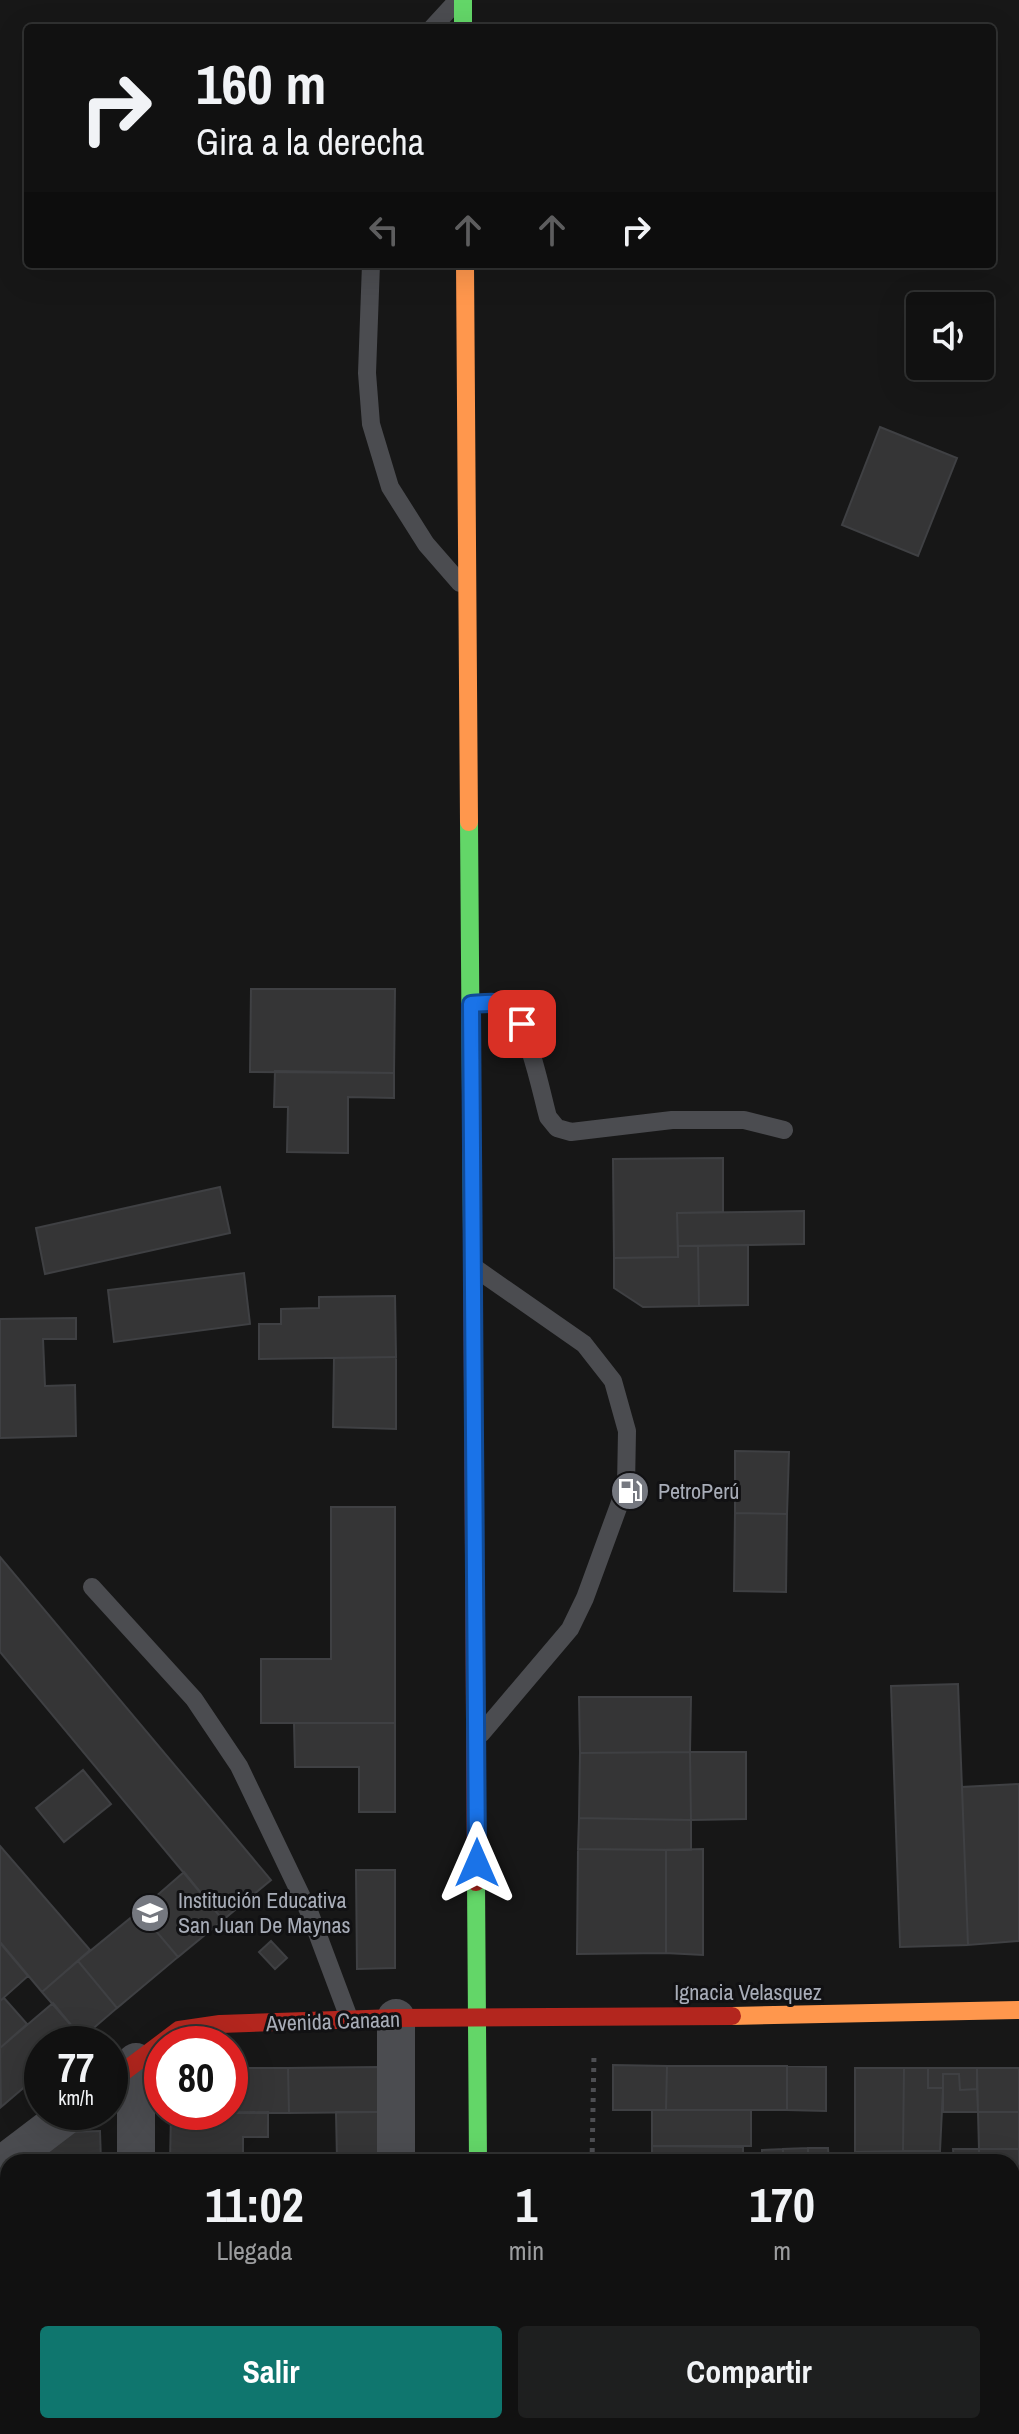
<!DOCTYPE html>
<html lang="es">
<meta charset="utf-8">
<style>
:root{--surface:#111;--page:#1e1f1f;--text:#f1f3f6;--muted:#9c9d9f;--line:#303131;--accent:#0f766e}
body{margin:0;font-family:"Archivo Narrow",sans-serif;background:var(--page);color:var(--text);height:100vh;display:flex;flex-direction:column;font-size:30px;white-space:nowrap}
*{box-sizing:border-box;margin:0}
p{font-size:26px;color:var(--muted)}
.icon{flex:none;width:44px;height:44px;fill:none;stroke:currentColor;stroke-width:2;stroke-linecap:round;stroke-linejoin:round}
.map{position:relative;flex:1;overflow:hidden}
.side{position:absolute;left:0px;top:2154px;width:1020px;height:280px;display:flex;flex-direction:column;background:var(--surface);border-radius:24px 24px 0 0;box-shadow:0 8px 32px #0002,0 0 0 2px var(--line)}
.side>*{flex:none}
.top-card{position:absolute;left:24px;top:24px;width:972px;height:244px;border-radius:8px;box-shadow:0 8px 32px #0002,0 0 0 2px var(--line);background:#111;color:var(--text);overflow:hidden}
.buttons{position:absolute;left:906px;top:292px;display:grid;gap:16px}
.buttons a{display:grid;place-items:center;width:88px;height:88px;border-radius:8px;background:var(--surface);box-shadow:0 8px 32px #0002,0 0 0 2px var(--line);font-size:40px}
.speed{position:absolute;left:24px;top:2026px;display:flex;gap:16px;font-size:40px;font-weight:700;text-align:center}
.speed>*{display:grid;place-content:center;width:104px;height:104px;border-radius:50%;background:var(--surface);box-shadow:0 8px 32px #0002,0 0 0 2px var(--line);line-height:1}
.speed small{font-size:20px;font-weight:400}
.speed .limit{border:12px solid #d22;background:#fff;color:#111}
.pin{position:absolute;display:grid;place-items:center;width:68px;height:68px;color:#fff;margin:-34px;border-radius:16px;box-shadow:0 4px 12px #0006}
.me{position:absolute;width:88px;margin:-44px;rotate:0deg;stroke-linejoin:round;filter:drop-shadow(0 0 6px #0008)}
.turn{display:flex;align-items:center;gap:28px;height:168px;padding:0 40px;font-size:36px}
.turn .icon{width:104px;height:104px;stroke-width:2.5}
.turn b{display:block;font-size:56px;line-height:68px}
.lanes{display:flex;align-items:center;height:76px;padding:0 40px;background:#0003;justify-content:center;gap:40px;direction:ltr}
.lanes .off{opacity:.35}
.eta{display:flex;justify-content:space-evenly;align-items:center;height:136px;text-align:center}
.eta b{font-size:48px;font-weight:700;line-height:56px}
.cta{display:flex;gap:16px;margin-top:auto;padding:16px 40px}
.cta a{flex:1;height:92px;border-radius:8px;background:var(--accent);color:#fff;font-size:32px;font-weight:700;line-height:92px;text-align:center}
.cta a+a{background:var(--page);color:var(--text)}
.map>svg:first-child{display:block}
</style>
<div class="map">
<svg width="1019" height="2434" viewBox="0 0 1019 2434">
<rect width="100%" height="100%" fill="#171717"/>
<path fill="#353536" stroke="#3f4043" stroke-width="2" d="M882 24H925V28H882Z
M880 427 957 458 918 556 842 525Z
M251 989H395L394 1073 250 1072Z
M275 1071 394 1073V1098L348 1097V1153L287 1152 288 1107H274Z
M723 1158V1212L677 1213 678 1257 614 1258 613 1159Z
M220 1187 230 1233 45 1274 36 1228Z
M804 1211V1244L678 1246 677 1213Z
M748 1245V1305L699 1306 698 1246Z
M678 1246H698L699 1306 643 1307 614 1288V1258L678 1257Z
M244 1273 250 1324 114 1342 108 1290Z
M395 1296 396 1357 259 1359V1324H281V1309L319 1308V1297Z
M76 1318V1339H43L45 1386 75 1385 76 1436 0 1438V1319Z
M396 1357V1429L333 1427 334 1358Z
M735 1451 789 1452 787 1514 735 1513Z
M331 1507H395V1723H261V1659H331Z
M735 1513 787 1514 786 1592 734 1591Z
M0 1557 271 1880 223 1920 0 1652Z
M958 1684 968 1945 900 1947 891 1686Z
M579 1697H691L690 1752 580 1753Z
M294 1723H395V1812H359V1767H295Z
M690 1752 691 1820 579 1818 580 1753Z
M690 1752H746V1819L691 1820Z
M83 1770 111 1804 64 1842 36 1808Z
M1019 1784V1941L968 1945 962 1787Z
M579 1818 691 1820V1850L578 1849Z
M0 1846 90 1950 42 1992 0 1942Z
M578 1849 666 1850V1953L577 1954Z
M703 1849V1955L666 1953V1850Z
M356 1870H395V1968L357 1969Z
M184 1872 223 1920 178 1957 139 1911Z
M139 1911 178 1957 117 2008 78 1961Z
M271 1941 287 1958 275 1969 259 1952Z
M0 1943 28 1976 0 2001Z
M78 1961 117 2008 82 2038 42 1992Z
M4 1998 27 2024 0 2048V2001Z
M53 2003 82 2038 75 2044H42V2072L1 2107 0 2048Z
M613 2065 667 2066 666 2110H613Z
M667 2066H787V2110H666Z
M787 2066 826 2067V2111L787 2110Z
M378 2067 379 2112 289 2113 288 2068Z
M230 2068H288L289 2113H171L230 2112Z
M855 2068H904L903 2151 855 2152Z
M904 2068H928V2088H943L940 2151H903Z
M928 2068H977V2089L960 2090 959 2074H943V2088H928Z
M977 2068H1019V2112H978Z
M943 2074H959L960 2090 977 2089 978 2112H943Z
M652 2110H751V2146H652Z
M268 2112V2137H243V2162H170L171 2113Z
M336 2112H379V2159H337Z
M978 2112H1019V2149H979Z
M100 2131 101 2162H39V2159L69 2132Z
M652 2146 743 2147V2162H652Z
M808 2148V2162H783V2149Z
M808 2148H828L829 2162H808Z
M783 2149V2162H762V2150Z
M953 2149H979V2162H954Z
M979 2149H1019V2187H1012V2162H979Z
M940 2151V2162H855V2152Z
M379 2159V2162H275V2161Z
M8 2186V2267H0V2193Z
M1012 2187H1019V2226H1012Z
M1012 2226H1019V2264H1012Z
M1012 2264H1019V2307H1012Z
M0 2267H8V2314H0Z
M1012 2307H1019V2347H1012Z
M1012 2347H1019V2379H1012Z
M6 2348 8 2395H0V2349Z
M1012 2379H1019V2424H1012Z
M0 2395H8V2426H20V2434H0Z
M20 2426H103L104 2434H20Z
M171 2426H275V2434H171Z
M308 2426H346V2434H309Z
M346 2426H380V2434H346Z"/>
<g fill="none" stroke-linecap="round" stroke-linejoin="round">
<path stroke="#4d4e52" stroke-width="5" stroke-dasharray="4 6" stroke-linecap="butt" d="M592 2162 594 2054
M588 2434V2426"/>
<path stroke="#4b4c50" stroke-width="18" d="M432 28 456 2
M371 264 367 373 371 424 390 487 426 544 460 583
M471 1004C480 1003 494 1000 502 1003 526 1010 541 1093 548 1117L557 1128 571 1132 672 1120H744L784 1130
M475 1268 584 1344 613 1381 627 1431 626 1486 585 1598 570 1629 481 1734
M92 1587 194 1699 239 1766 310 1914 349 2018"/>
<path stroke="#4b4c50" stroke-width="38" d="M396 2018V2162
M136 2062V2162
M0 2166 71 2112
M138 2426V2434
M397 2426V2434"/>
<path stroke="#63d668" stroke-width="18" d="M463 0V28
M469 822 472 1230
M476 1882 478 2162"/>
<path stroke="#ff974d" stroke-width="18" d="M465 264 469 822
M732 2016 1019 2010"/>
<path stroke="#b3261e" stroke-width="18" d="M472 1230 476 1882
M110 2082 179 2030 220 2024 396 2018 732 2016
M479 2426V2434"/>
</g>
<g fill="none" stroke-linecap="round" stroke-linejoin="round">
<g stroke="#114b97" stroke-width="20">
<path id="route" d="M477 1863 471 1004C498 1002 506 999 522 1024"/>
</g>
<use href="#route" stroke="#1a73e8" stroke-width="14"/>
</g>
<defs>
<g id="fuel-disc" transform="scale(2)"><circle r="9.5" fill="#757880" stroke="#111113"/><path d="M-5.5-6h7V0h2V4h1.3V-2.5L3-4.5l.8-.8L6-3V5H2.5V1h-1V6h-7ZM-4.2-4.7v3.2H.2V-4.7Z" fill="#fff"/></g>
<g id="school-disc" transform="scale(2)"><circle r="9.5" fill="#757880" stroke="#111113"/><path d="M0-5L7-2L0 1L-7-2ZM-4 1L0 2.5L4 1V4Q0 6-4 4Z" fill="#fff"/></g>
</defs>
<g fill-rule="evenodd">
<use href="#fuel-disc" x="630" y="1491"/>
<use href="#school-disc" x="150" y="1913"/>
</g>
<g text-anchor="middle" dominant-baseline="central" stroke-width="6" stroke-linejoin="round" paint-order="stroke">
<g font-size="22" fill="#a8adb8" stroke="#111113" text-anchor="start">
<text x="658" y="1491">PetroPerú</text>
<text x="178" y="1900">Institución Educativa<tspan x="178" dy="25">San Juan De Maynas</tspan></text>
</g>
<g font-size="22" fill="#a8adb8" stroke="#111113">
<text x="748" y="1992">Ignacia Velasquez</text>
<text transform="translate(333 2021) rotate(-2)">Avenida Canaan</text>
</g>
</g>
</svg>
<div class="buttons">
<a><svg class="icon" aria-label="sound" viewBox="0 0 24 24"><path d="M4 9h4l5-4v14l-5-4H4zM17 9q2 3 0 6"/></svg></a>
</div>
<div class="speed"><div>77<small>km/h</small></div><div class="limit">80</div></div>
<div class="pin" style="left:522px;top:1024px;background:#d93025"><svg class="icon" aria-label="arrive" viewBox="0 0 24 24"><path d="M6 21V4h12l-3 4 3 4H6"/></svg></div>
<svg class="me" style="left:477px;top:1863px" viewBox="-20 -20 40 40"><path d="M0-17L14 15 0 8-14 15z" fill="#1a73e8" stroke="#fff" stroke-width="4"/></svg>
<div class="top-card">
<div class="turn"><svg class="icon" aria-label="right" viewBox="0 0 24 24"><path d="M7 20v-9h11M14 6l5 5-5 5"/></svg><div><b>160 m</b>Gira a la derecha</div></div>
<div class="lanes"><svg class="icon off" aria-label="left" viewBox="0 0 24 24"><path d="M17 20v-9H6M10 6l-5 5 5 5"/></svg><svg class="icon off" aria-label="ahead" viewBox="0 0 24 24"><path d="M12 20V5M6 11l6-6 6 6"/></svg><svg class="icon off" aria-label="ahead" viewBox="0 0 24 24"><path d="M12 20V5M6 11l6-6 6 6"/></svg><svg class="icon" aria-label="right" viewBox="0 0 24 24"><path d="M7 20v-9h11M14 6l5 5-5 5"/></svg></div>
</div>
<section class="side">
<div class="eta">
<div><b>11:02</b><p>Llegada</p></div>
<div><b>1</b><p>min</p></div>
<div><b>170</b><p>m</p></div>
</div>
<div class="cta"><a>Salir</a><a>Compartir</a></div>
</section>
</div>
